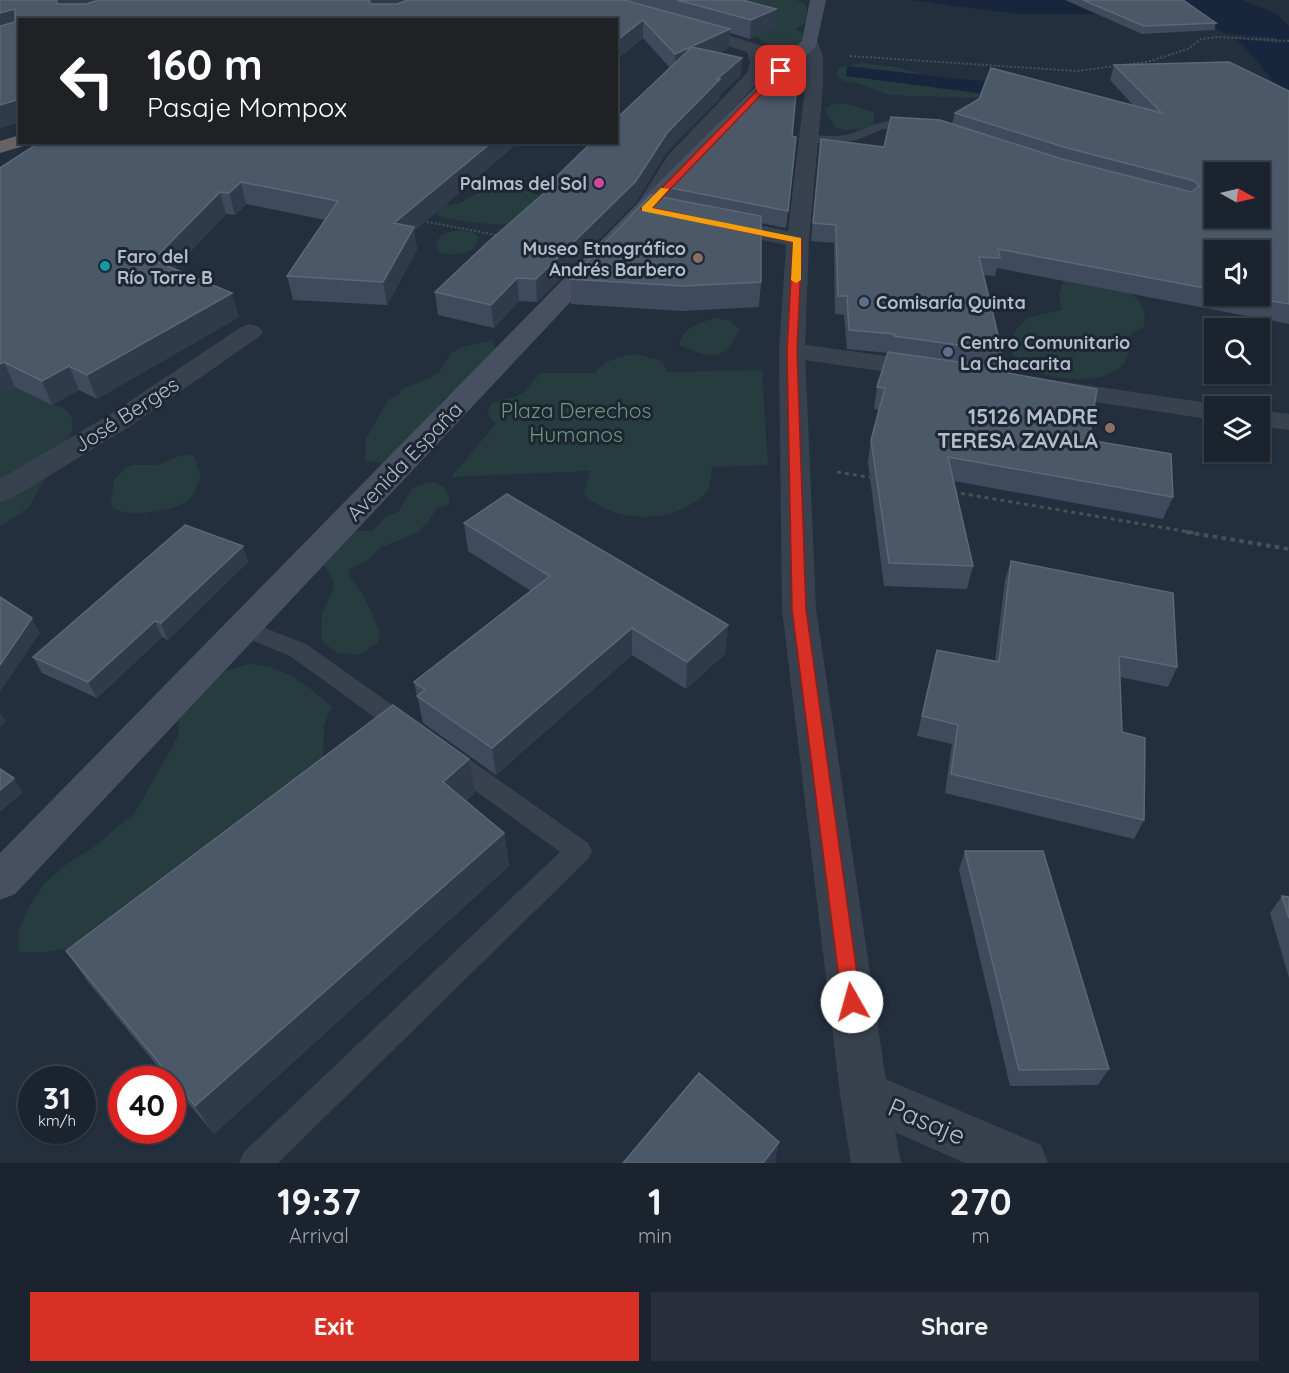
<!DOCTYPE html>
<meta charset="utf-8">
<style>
:root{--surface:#1b232e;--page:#282f3a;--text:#f1f3f6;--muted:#a0a4aa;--line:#39404a;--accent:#d93025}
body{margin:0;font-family:Quicksand,sans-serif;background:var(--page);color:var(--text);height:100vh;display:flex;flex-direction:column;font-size:22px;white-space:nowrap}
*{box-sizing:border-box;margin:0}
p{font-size:20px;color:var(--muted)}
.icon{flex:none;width:33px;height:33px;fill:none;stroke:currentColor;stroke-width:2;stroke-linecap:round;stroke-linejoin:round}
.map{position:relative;height:1163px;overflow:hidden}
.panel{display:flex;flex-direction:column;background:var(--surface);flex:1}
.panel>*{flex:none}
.hud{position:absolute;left:18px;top:18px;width:600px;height:126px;border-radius:0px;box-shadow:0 2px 4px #0004,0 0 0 2px var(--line);background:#202124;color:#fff;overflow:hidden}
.needle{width:39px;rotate:98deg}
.fabs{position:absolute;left:1204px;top:162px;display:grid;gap:12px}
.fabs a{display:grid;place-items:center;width:66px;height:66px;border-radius:0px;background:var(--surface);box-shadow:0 2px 4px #0004,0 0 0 2px var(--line);font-size:30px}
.speed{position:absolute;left:18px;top:1066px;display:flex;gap:12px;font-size:30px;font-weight:700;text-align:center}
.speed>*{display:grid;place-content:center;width:78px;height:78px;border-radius:50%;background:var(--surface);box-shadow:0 2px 4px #0004,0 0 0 2px var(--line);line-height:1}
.speed small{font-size:15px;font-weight:400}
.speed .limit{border:9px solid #d22;background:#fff;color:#111}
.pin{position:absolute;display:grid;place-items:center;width:51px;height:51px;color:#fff;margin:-26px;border-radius:12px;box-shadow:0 3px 9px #0006}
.me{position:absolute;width:66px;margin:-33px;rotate:353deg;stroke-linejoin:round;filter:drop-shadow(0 0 4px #0008)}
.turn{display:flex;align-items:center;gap:21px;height:126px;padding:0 30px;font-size:27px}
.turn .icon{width:78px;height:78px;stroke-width:2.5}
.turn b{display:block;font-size:42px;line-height:51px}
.eta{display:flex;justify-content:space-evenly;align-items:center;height:102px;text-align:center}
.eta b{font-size:36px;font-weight:800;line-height:42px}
.cta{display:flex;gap:12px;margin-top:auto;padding:12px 30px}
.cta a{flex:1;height:69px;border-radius:0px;background:var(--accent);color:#fff;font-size:24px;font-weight:800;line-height:69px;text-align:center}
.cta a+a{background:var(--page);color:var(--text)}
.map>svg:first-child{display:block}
</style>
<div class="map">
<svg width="1289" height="1163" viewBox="0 0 1289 1163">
<rect width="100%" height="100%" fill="#242f3e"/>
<path fill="#263c3f" d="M674 0H796L806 5 807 12 805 23 796 29 806 36 800 47 779 48 769 45 753 35Z
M862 63 895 67 982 91 977 98 890 95 860 84 844 81 836 75 838 68Z
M799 66 810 70 805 92H784L778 88 780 73Z
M835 104H847L874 112V129L845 130 835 127 824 109Z
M510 186 539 195 544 200 625 208 624 215 617 220C558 223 495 231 438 216L436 210 445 205 458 204 484 190Z
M461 230 474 233 479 237 473 249C460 255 450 256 437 251 434 234 447 232 461 230Z
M1064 280C1092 283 1156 283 1143 328L1133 332 1127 339C1143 396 1020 385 1011 351 1010 347 1012 342 1013 337 1015 331 1021 323 1027 319 1036 313 1051 314 1062 310L1059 294Z
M716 318 731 321 739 330C723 364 710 358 679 345 683 327 699 323 716 318Z
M492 340 501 362 442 400 422 441 399 460 381 463 365 460 366 439 388 400 400 393 402 389 430 378 440 371 451 353 463 347Z
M634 354 663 361 667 372 762 370 768 465 712 467C711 473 711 484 708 490 705 496 696 501 690 505 659 524 611 520 584 495L590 471 451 477 496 424 487 413 492 403 515 397 524 392 540 373H595C605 360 618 357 634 354Z
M0 368 52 404 65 409 72 418V431L28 508 0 527Z
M186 455 194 456 201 477C197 483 196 493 191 498 177 512 129 518 113 508L111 503 114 480 125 469 132 465H159L176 457Z
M429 482C443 483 450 490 449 505L436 509 429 521 416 533 380 548 368 560 350 569 349 576C364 592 373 615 380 635L377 643 359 655 338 653 324 643 321 636 322 614 334 587 333 580 322 563 354 531H373L383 519 399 511 412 488Z
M248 664C285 666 305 684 332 707L324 725 323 764 74 947 46 952H19V929L30 905 45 883 67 864 92 848 135 813 178 736 179 718 204 684 225 671Z"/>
<path fill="#17263c" d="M909 0H1242L1275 13 1289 26V38L1224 34 1212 25 1203 23 1090 14H1018Z
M1236 39 1289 44V112C1278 85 1258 59 1236 39Z
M847 66 958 79 1020 83 1008 97 846 76Z"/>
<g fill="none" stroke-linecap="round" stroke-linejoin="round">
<path fill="#17263c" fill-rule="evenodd" d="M1261 26H1267L1289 41V46L1261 30Z"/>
<path stroke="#3f5557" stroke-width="2" stroke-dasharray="2 2" stroke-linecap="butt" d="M850 56 1077 71 1147 62 1188 49 1201 39 1218 37 1289 41
M423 221 501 236"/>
<path stroke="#3f5557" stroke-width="3" stroke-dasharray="4 4" stroke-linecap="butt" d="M837 472 874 478
M953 492 1195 533"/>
<path stroke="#3f5557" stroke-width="4" stroke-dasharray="4.5 4.5" stroke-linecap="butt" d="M1186 532 1289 549"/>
<path fill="#38414e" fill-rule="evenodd" d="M889 121 918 123 924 127 918 131 883 129 857 140 841 143H808L802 139C810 132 828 137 838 136 856 135 871 123 889 121Z
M244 620 306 644 415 721 419 728 415 735 407 737 399 735 290 656 236 634 233 628 236 622Z
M450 749 459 752 588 843 592 851 588 859 278 1163H239L244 1152 560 852 441 766 438 759 441 752Z"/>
<path fill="#38414e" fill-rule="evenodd" d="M250 324 259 327 263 332 259 337 129 427 11 499 0 502V479L109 415 241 327Z
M792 343 930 362 939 364 943 370 939 376 930 378 783 357 779 351 783 345Z
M1052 380 1215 404 1225 406H1215V420L1042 394 1038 388 1042 382Z
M1260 410 1289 414V430L1260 426Z
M864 1070 1041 1145 1048 1163H965L847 1111 840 1094 847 1077Z"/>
<path fill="#38414e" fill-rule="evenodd" d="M686 23 760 45C768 57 770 66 761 79L683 162 658 206 663 211 660 216 652 218 637 214 634 209 668 155 747 73 750 62 747 52 680 31 678 28Z
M810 37 818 42 823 57V87L809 240 805 351 816 609 888 1094 901 1163H851L840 1094 782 609 779 351 786 245 709 229 706 224 709 219 717 217 788 231 805 87V57L802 42Z"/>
<path fill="#465061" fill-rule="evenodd" d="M810 0H826L816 46 653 214 15 894 0 900V853L637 204 802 41Z"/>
<path fill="#656462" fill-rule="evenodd" d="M20 135V142H29L27 145 0 153V141Z"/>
</g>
<path fill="#3f4b5c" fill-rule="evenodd" d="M0 0H743L775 27 750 39 730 33 729 48 719 53 742 58 740 76 720 95V98L666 153 636 202 537 302 519 301 494 328 438 315 435 292 554 184V179L670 68 643 38 616 60V20H20V122L0 128Z
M1065 0H1183L1216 23 1214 30 1142 34Z
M1114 65 1289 91V324L997 268 995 276 983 275 1002 351 997 368 1008 373 1089 440 1173 497 1163 519 954 481 973 566 967 589 884 586 868 462 871 440 879 410 874 409 877 387 888 353 847 349 844 315 835 314 834 243 811 241 821 139 884 147 952 124 955 113 1134 106 1110 80ZM1215 250 1260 296H1215Z
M792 136 795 153 786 228 761 223V282L759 307 682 311 571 304 570 279 666 198V187Z
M40 142H519L414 231 417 250 387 305 293 300 287 276 325 220 246 204 235 215 226 214 174 269 239 317 97 399 79 390 52 405 15 387 0 395V168Z
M464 523 726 653 686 689 632 655 496 775 423 723 414 682 531 591 468 551Z
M243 546 248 562 168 640 162 637 97 698 42 673 33 657Z
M1011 561 1177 667 1168 687 1120 677 1122 732 1144 820 1134 839 945 793 952 744 917 736 937 650 995 661 1005 580Z
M475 793 466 801 504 833 509 866 214 1134 172 1084V1080H169L88 982 66 951Z
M965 851 1109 1069 1098 1085 1010 1086 959 870Z
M1282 896 1289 897V978L1270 913Z"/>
<path fill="#2f3b4b" d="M57 0H116L65 15 56 2Z
M370 0H418L375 15 369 2Z
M15 9 20 22 0 33V13Z
M776 9 775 27 750 39 751 20Z
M643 20V38L616 60V41Z
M730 29 729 48 675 73V54Z
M742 58 740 76 720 95V98L666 153 636 202 537 302 536 279 667 133 717 79Z
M20 99V122L0 128V105Z
M492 142H519L414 231 417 250 387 305 383 282 394 223Z
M241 182 246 204 235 215 229 193Z
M220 192 226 214 160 283 153 260Z
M517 278 519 301 494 328 491 305Z
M232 293 239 317 97 399 87 375Z
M4 362 15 387 0 395V364Z
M69 366 79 390 52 405 42 381Z
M243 546 248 562 168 640 161 623Z
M32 618 40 633 0 692V665Z
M155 621 162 637 97 698 88 682Z
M728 625 726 653 686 689 687 662Z
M632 628V655L496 775 492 748Z
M0 712 6 722 0 727Z
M469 759 475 793 450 816 443 782Z
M14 778 23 793 0 812V790Z
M504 833 509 866 214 1134 195 1106Z
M779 1142 775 1163H763Z"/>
<path fill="#4b5868" stroke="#5c6777" stroke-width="1.5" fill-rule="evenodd" d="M0 0H57L56 2 58 4H86L99 0H370L369 2 371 4H397L408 0H624L730 29 675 54 643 20 616 41V20H20V99L0 105V26L15 22V9L0 13Z
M677 0H743L776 9 751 20Z
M1083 0H1183L1216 23 1144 26Z
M692 47 742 58 717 79H720L667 133 636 181 536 279 517 278 491 305 435 292 487 243 559 180 554 179 592 142H616V119Z
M1229 62 1289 91V304L1243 296H1260V250H1215V290L998 249 1000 258 979 257 1002 351 894 336V334L849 330 847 296H838L836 225 813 223 821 139 884 147 891 117 940 120 1062 159 1191 192 1199 186 1195 181 1067 148 955 113 979 99 991 68 1162 113 1114 65ZM1215 172H1260V218H1215Z
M769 84H797L792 136 796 137 788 211 666 187Z
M40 142H492L394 223 414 227 383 282 287 276 338 201 241 182 229 193 220 192 153 260 232 293 87 375 69 366 42 381 4 362 0 364V168Z
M651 195 761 216V282L683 286 570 279Z
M888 352 1007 369 1008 373 1097 389 1089 440 1171 454 1173 497 948 457 973 566 889 563 871 440 885 388 877 387Z
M507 494 728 625 687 662 632 628 492 748 417 696 425 690 414 682 550 576 464 523Z
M185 525 243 546 161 623 155 621 88 682 33 657Z
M1011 561 1173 593 1177 667 1119 656 1122 732 1145 738 1144 820 951 774 958 725 922 716 937 650 999 662Z
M0 597 32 618 0 665Z
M393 705 469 759 443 782 504 833 195 1106 66 951Z
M0 769 14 778 0 790Z
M965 851H1043L1109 1069 1019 1070Z
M1282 896 1289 897V918Z
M699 1073 779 1142 763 1163H623Z"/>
<path fill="#d93025" stroke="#8d1f18" stroke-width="1.5" d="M778 69 784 71 652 208 802 240 797 351 806 609 861 1002 858 1008 852 1011 845 1008 842 1002 792 609 787 351 793 242 641 209Z"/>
<path fill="#f59e0b" d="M661 188 669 189 652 208 801 238V280L796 283 791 280 793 242 642 211V207Z"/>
<circle fill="#d1479c" stroke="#1d2633" stroke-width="2" cx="599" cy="183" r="6"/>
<g fill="#8d6e63" stroke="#1d2633" stroke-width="2">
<circle cx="698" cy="258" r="6"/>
<circle cx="1110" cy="428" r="6"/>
</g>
<circle fill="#0f9aa8" stroke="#1d2633" stroke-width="2" cx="105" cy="266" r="6"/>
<g fill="#5c6f8a" stroke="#1d2633" stroke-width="2">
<circle cx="864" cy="302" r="6"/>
<circle cx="948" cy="352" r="6"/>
</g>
<g text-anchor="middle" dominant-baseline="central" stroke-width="6" stroke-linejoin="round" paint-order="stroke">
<g font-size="18" font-weight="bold" fill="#b4bcc9" stroke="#1d2633" text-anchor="start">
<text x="587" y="183" text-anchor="end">Palmas del Sol</text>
<text x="686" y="248" text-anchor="end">Museo Etnográfico<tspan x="686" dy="21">Andrés Barbero</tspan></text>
<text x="117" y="256">Faro del<tspan x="117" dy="21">Río Torre B</tspan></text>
<text x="876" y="302">Comisaría Quinta</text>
<text x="960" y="342">Centro Comunitario<tspan x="960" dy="21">La Chacarita</tspan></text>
</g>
<g font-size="21" fill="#6b9a76" stroke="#1d2633">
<text x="576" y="410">Plaza Derechos<tspan x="576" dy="24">Humanos</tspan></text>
</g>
<g font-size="21" fill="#b4bcc9" stroke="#1d2633">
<text transform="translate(126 414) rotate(-33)">José Berges</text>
<text transform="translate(404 461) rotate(-46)">Avenida España</text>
</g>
<g font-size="21" font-weight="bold" fill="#b4bcc9" stroke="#1d2633" text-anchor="end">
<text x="1098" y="416">15126 MADRE<tspan x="1098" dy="24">TERESA ZAVALA</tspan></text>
</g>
<g font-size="26" fill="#b4bcc9" stroke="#1d2633">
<text transform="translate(927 1121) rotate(23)">Pasaje</text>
</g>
</g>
</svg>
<div class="fabs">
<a><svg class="needle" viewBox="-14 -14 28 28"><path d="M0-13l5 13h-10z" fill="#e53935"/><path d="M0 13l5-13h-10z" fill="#a0a4aa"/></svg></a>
<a><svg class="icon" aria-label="sound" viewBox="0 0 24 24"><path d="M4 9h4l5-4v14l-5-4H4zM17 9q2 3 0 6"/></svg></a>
<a><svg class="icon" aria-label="search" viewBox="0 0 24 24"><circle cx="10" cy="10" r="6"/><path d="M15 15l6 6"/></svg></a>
<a><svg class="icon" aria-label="layers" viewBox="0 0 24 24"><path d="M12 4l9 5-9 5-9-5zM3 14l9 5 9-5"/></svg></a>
</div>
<div class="speed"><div>31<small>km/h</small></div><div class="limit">40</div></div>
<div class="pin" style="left:781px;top:71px;background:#d93025"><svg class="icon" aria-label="arrive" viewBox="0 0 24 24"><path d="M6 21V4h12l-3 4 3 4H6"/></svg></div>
<svg class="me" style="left:852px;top:1002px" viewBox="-20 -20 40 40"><circle r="19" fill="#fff"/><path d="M0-13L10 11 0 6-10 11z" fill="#d93025"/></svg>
<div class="hud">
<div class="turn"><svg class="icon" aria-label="left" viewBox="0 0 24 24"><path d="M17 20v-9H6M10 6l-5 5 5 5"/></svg><div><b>160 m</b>Pasaje Mompox</div></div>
</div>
</div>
<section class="panel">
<div class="eta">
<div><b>19:37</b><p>Arrival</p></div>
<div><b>1</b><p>min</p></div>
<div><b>270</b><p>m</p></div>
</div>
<div class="cta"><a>Exit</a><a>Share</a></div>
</section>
